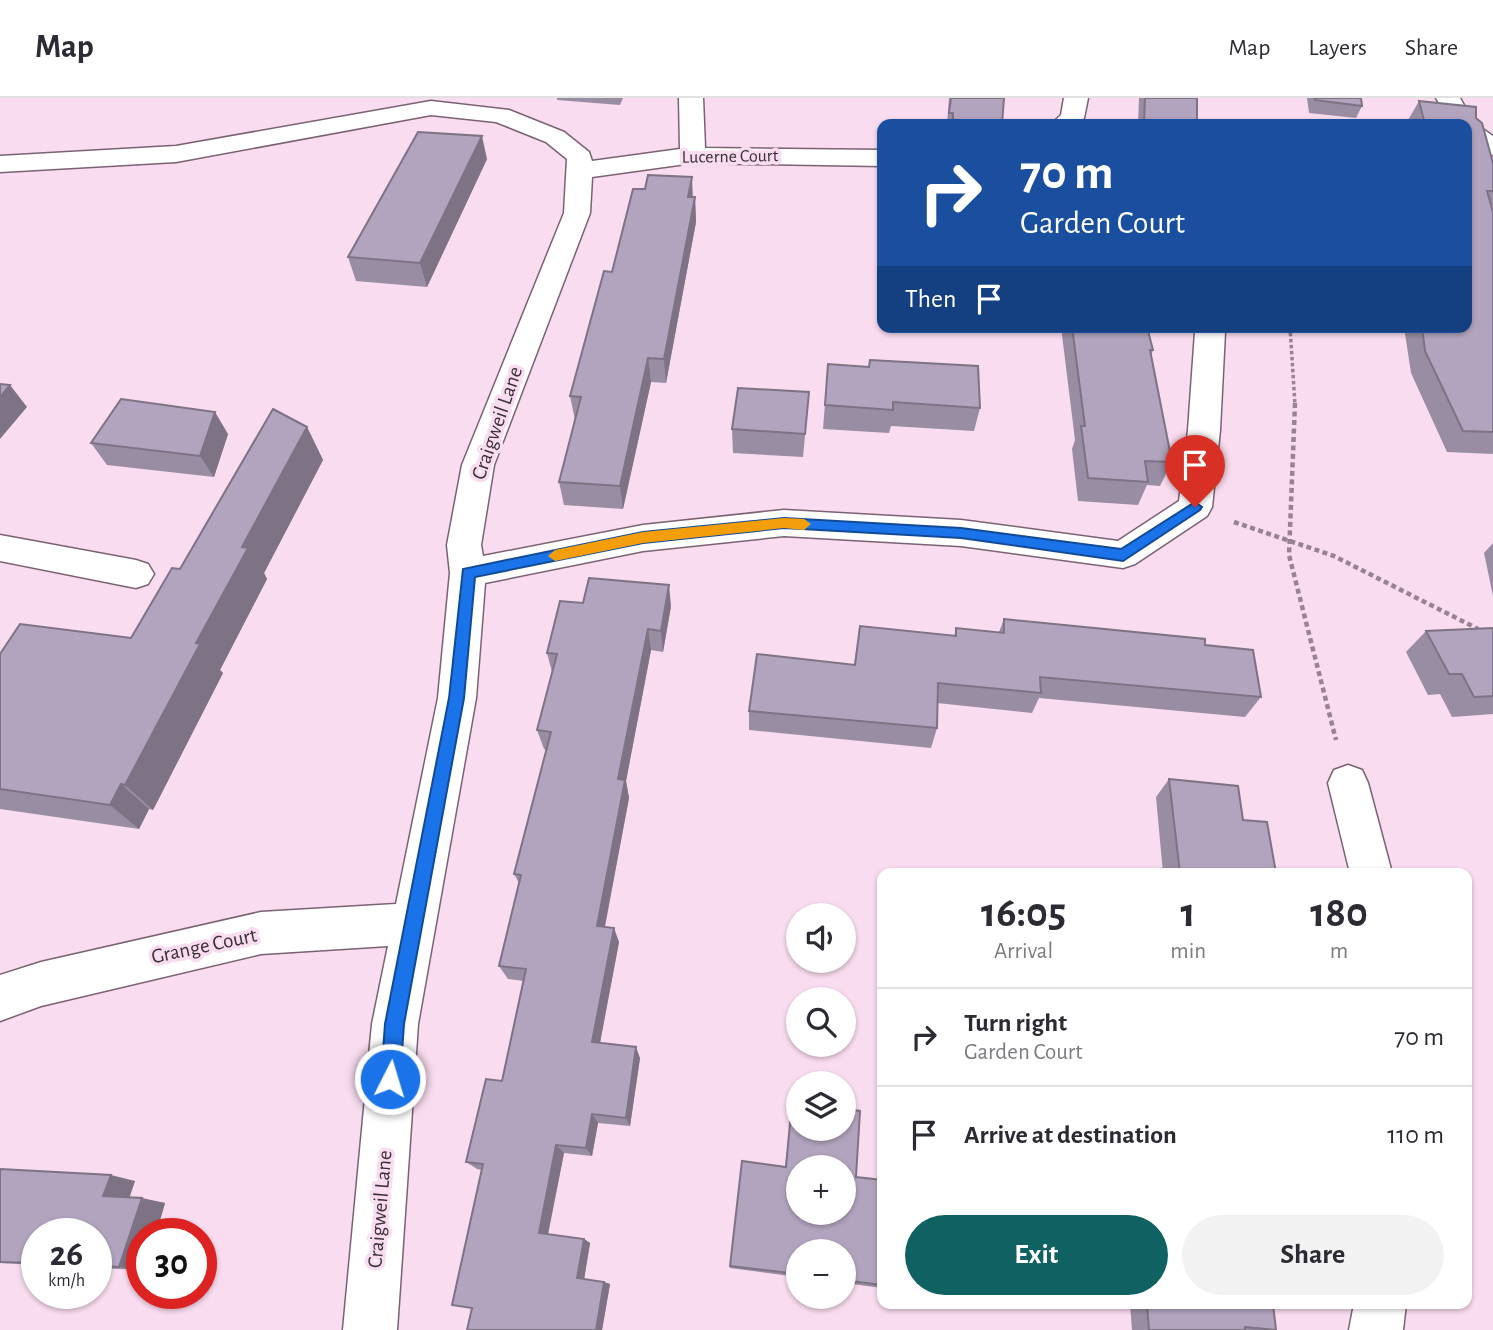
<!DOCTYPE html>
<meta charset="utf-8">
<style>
:root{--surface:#fff;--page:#f2f2f3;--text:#2b2b33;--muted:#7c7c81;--line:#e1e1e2;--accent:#106162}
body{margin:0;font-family:"Alegreya Sans",sans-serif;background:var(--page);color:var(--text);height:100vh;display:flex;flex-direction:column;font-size:26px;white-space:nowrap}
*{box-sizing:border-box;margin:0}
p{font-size:23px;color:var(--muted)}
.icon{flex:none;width:38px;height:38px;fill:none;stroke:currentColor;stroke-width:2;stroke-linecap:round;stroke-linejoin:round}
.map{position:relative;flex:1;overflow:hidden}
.side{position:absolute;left:877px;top:770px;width:595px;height:441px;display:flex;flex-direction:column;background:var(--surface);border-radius:14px;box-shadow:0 2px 5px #0004}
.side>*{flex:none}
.guide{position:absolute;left:877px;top:21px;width:595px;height:214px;border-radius:14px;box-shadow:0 2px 5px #0004;background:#1a4fa0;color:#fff;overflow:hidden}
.fabs{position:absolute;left:786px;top:805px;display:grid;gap:14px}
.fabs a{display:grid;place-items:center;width:70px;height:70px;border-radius:50%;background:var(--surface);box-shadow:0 2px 5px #0004;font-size:35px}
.speed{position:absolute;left:21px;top:1120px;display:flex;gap:14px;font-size:35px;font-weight:700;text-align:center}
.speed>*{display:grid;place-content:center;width:91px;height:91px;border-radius:50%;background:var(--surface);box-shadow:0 2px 5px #0004;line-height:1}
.speed small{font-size:18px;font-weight:400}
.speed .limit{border:10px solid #d22;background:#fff;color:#111}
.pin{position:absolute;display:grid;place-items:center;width:60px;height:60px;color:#fff;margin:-72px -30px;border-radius:50% 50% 50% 0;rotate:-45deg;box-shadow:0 0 7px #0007}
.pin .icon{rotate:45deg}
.me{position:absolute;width:77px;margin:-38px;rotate:5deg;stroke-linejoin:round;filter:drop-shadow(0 0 5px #0008)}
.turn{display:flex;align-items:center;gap:24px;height:147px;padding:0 28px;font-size:32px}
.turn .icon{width:91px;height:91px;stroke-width:2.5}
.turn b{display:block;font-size:49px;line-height:60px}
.then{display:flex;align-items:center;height:66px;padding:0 28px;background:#0003;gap:14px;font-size:26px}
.eta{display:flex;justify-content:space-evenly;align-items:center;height:119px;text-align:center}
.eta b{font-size:42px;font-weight:600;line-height:49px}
.button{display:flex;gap:14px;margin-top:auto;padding:14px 28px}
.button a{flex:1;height:80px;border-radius:42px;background:var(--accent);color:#fff;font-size:28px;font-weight:600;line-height:80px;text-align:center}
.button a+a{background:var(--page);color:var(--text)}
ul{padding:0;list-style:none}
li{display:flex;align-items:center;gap:21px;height:98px;padding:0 28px;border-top:2px solid var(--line)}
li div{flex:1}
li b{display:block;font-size:26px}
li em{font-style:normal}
header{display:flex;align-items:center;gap:42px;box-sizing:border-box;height:98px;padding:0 35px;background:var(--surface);border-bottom:2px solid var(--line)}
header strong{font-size:33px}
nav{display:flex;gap:38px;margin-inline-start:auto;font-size:24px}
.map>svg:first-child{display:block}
</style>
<header>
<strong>Map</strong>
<nav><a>Map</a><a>Layers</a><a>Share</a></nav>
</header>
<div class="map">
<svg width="1493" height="1232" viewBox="0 0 1493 1232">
<rect width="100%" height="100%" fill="#f9dcef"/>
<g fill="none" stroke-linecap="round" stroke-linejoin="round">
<g stroke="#7b6273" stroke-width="3">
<path id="minor" d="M679 0H703L705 50 882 52V68L693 65 592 79 590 115 494 367 481 447 483 458 643 427 784 412 961 422 1118 443 1179 403 1188 332 1195 234 1198 229H1222L1225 234 1220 332 1212 409 1207 418 1135 466 1123 470 961 448 784 438 643 453 485 485 476 600 418 926 397 1232H343L372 926 388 848 261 856 41 908 0 923V877L41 864 261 814 396 806 438 600 450 475 447 447 462 367 564 115 567 61 546 44 496 24 431 17 176 64 0 74V58L176 48 431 3 509 12 564 34 589 54 592 63 680 51Z
M1064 0H1088L1084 20 1079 26H1051L1061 17Z
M1436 0H1460L1474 25 1493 38V57L1484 55 1466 42V26H1451Z
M0 437 136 462 148 466 154 476 148 486 136 490 0 463Z
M1348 667 1362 672 1368 685 1392 775H1350L1328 685 1334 672Z
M1354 1206H1406L1403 1232H1349Z"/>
</g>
<path stroke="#978391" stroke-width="3.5" stroke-dasharray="3.5 2.5" stroke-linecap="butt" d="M1290 229 1295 307"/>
<path stroke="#978391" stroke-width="4.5" stroke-dasharray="5 3.5" stroke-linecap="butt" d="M1295 305 1289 457 1336 642
M1234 424 1334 458 1478 531"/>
<use href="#minor" fill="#fff" fill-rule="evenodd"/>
</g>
<path fill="#998da3" d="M557 0H623L620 7 557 2Z
M949 0H1004L1002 26H947Z
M1139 0H1197V26H1138Z
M1307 0H1361L1362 8 1356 20 1309 15Z
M1419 3 1476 20 1493 65V107L1492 109 1493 114V356L1447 354 1411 275 1404 229H1466V26H1408L1407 24Z
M487 61 427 189 356 183 348 159Z
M693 99H695L696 124 666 285 651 284 623 411 564 407 559 384 575 322 570 298 612 174Z
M1061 229H1147L1153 252 1151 258 1172 364 1160 388 1147 387 1138 407 1078 403 1072 351 1075 342Z
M870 262 980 310 974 333 891 328 889 335 823 331 828 266 869 269Z
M807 317 803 359 733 355 732 331Z
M307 329 323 362 264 475 267 481 220 572 223 575 153 712 149 711 139 731 0 711V556L131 540 180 471Z
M228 336 214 379 107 367 91 345Z
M1493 445V498L1484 455Z
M583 505 671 508 663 554 651 552 626 683 629 700 605 829 619 844 600 945 640 960 630 1028 598 1025 592 1058 564 1055 548 1137 584 1141 590 1145 584 1181 604 1184 610 1186 602 1232H467L472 1210 482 1072 477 1071 466 1064 502 983 524 883 508 881 499 868 519 785 514 776 546 652 544 651 537 632 552 574 547 555Z
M1004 521 1205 547 1261 599 1245 619 1039 600 1032 615 937 605V630L931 650 749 632V613L854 567 860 528 954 538 956 530 999 534Z
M1493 530V616L1452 619 1440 596 1428 597 1406 554 1426 533Z
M1169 681 1243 722 1276 775H1163L1156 699Z
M792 1004 856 1079 882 1082V1190L844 1185V1153H798V1179L730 1170V1168L785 1069Z
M0 1071 135 1083 129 1099 165 1105 156 1136H142V1172L96 1170V1136H37V1167L0 1165Z
M1130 1206H1273L1276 1232H1132Z"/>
<path fill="#7d7385" d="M482 38 487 61 427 189 420 165Z
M692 79 693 103 688 99Z
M695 99 696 124 666 285 664 261Z
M648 260 651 284 623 411 620 388Z
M10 287 27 309 0 341V299Z
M215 314 228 336 214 379 200 358Z
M307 329 323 362 264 475 267 481 220 572 223 575 153 712 125 687 196 545 242 449Z
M669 487 671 508 663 554 661 533Z
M648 531 651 552 626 683 629 700 602 842 597 828 618 681Z
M121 686 149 711 139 731 110 707Z
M614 830 619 844 598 955 592 944Z
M636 949 640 960 630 1028 626 1020Z
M592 1016 598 1025 592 1058 586 1050Z
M556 1047 564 1055 547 1140 539 1135Z
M111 1077 135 1083 128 1104 103 1098Z
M142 1100 165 1105 156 1136H142V1172L119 1169Z
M584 1141 590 1145 584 1182 577 1180Z
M604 1184 610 1186 602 1232H596Z"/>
<path fill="#b2a4be" stroke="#7d7385" stroke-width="2" fill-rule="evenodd" d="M951 0H1004L1002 26H953V15H949Z
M1145 0H1197V26H1144Z
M1314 0H1361L1362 8 1315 2Z
M1419 3 1476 9V20L1482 25 1493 65V93H1487L1493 114V334L1463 333 1425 253 1422 229H1466V26H1425Z
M418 34 482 38 420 165 348 159Z
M648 77 692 79 688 99H695L664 261 648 260 620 388 559 384 581 299 570 298 604 173 612 174 633 91H645Z
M1072 229H1147L1153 252H1150L1172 364 1145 363 1148 384 1088 380 1081 328H1085Z
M870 262 978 268 980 310 893 304V312L825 307 828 266 869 269Z
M0 286 10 287 0 299Z
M738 290 809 294 805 336 732 331Z
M121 301 215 314 200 358 91 345Z
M273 311 307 329 242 449 248 450 196 545 200 546 125 687 121 686 110 707 0 691V556L20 526 131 540 172 470 180 471Z
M589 480 669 487 661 533 648 531 618 681 625 682 597 828 614 830 592 944 636 949 626 1020 592 1016 586 1050 556 1047 539 1135 584 1141 577 1180 604 1184 596 1232H467L472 1210 452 1207 483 1066 466 1064 486 981 502 983 526 871 499 868 521 777 514 776 551 634 537 632 557 556 547 555 560 503 583 505Z
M1004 521 1205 541V547L1253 552 1261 599 1040 579 1041 595 938 585 937 630 749 613 757 556 855 567 860 528 956 538V530L1004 535Z
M1493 530V598L1474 599 1462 576H1449L1426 533Z
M1169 681 1238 688 1243 722 1267 724 1276 775 1253 773V775H1180Z
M792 1004 798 1005V1031H844V1011L860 1013 856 1079 882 1082V1187L844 1182V1153H798V1176L730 1168 742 1063 786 1069ZM798 1069H844V1115H798Z
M0 1071 111 1077 103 1098 142 1100 119 1169 96 1168V1136H37V1165L0 1164Z
M1147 1206H1273L1276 1232 1245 1229V1232H1149Z"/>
<path fill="#1a73e8" stroke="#114b97" stroke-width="2" d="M1195 404 1202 409 1200 412 1123 463 961 440 784 430 643 445 475 479 464 600 404 926 400 981 397 988 390 991 384 988 381 981 385 926 449 600 463 471 643 434 784 420 961 430 1121 451Z"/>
<path fill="#f59e0b" d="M784 420 804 421 811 426 804 432 784 430 643 445 555 463 548 458 555 452 643 434Z"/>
<g text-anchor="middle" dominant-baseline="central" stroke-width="7" stroke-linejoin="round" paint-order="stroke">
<g font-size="18" fill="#3b3038" stroke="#f9dcef">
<text transform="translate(730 59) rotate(-1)">Lucerne Court</text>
</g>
<g font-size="21" fill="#3b3038" stroke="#f9dcef">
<text transform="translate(497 325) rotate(-71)">Craigweil Lane</text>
<text transform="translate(204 848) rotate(-12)">Grange Court</text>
<text transform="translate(380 1111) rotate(-85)">Craigweil Lane</text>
</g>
</g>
</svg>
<div class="fabs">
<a><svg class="icon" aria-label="sound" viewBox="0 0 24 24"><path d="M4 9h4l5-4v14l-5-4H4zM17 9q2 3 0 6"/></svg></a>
<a><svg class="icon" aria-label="search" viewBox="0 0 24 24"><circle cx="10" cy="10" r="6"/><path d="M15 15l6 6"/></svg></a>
<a><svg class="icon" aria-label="layers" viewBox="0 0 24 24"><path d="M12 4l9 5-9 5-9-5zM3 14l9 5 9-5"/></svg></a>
<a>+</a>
<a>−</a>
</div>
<div class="speed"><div>26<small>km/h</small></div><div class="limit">30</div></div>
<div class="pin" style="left:1195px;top:409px;background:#d93025"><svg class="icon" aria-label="arrive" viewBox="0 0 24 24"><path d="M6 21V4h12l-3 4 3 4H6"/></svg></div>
<svg class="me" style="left:390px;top:981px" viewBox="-20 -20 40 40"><circle r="17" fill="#1a73e8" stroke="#fff" stroke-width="3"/><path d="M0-11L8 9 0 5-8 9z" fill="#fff"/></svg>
<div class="guide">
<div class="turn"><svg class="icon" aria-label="right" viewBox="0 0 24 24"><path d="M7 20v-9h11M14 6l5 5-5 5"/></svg><div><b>70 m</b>Garden Court</div></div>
<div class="then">Then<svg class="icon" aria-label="arrive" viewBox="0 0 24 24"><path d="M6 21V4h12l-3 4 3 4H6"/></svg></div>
</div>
<section class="side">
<div class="eta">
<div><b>16:05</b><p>Arrival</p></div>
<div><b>1</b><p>min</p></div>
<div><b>180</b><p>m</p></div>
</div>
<ul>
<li><svg class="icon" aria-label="right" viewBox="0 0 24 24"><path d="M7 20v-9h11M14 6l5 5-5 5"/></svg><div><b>Turn right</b><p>Garden Court</p></div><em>70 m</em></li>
<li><svg class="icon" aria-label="arrive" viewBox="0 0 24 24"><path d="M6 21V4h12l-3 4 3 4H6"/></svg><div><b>Arrive at destination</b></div><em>110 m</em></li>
</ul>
<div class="button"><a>Exit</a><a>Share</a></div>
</section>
</div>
